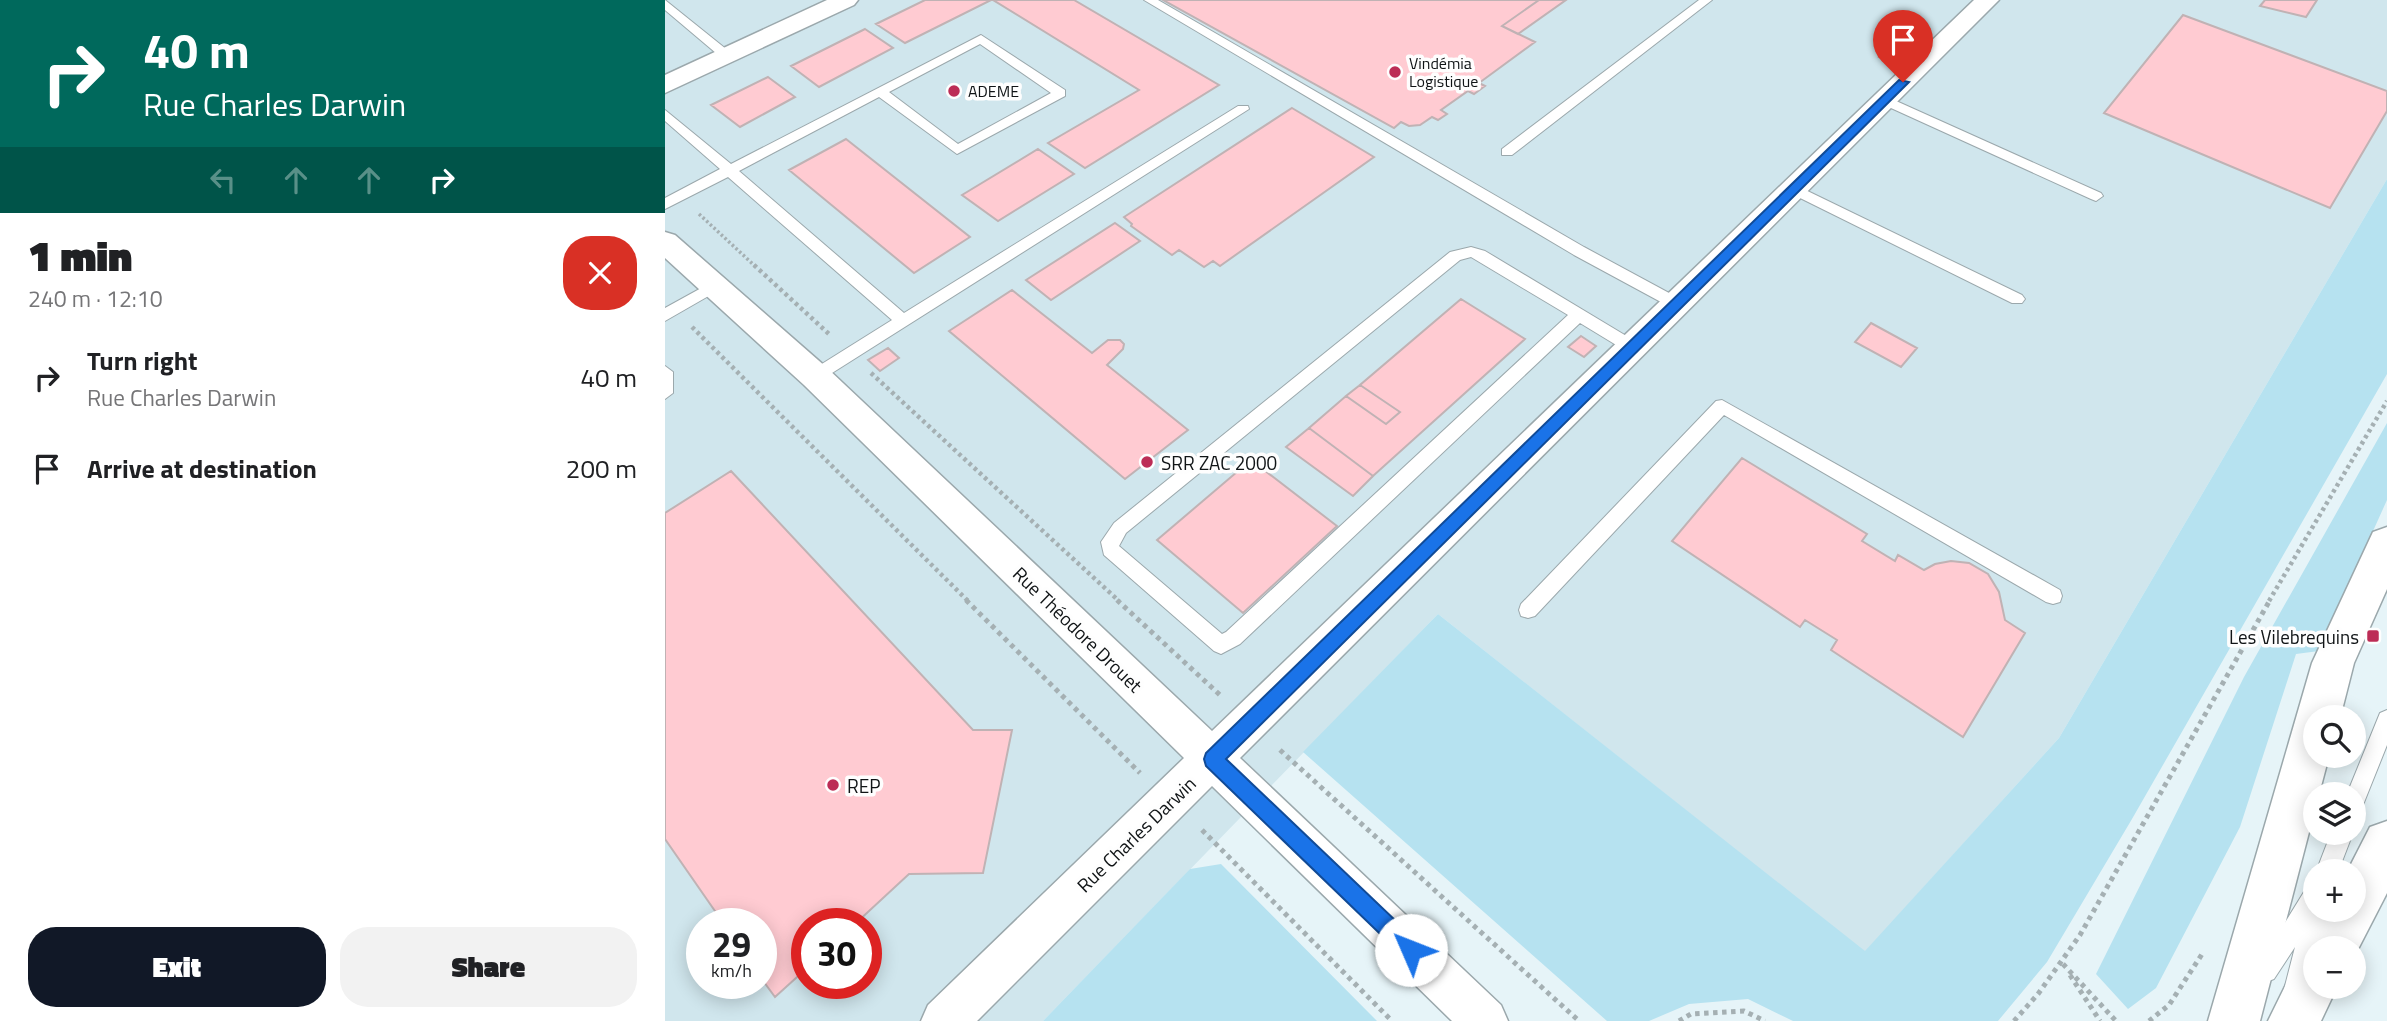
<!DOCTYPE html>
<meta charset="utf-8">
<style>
:root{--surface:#fff;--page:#f2f2f2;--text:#202124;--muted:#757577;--accent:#111827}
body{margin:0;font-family:"Titillium Web",sans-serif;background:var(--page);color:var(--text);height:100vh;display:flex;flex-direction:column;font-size:26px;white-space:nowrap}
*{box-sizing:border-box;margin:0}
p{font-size:23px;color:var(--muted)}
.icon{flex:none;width:38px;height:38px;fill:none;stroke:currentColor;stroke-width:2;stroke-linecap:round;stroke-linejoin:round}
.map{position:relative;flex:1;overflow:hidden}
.side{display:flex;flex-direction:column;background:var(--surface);width:665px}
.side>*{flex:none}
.hud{background:#00695c;color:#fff;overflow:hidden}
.fabs{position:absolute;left:1638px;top:705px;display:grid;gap:14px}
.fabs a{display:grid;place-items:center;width:63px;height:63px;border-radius:50%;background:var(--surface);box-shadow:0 4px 18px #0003;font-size:35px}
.speed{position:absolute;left:21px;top:908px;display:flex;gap:14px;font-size:35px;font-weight:700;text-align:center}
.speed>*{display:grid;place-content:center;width:91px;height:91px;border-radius:50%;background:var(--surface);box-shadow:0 4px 18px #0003;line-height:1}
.speed small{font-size:18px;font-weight:400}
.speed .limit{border:10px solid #d22;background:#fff;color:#111}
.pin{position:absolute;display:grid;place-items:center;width:60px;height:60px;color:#fff;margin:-72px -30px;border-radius:50% 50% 50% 0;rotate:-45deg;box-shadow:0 0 7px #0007}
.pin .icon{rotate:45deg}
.me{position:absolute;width:77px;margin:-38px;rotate:314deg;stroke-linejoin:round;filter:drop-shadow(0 0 5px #0008)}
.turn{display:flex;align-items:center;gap:24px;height:147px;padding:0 28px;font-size:32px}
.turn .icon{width:91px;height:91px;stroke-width:2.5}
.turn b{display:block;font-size:49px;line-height:60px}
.lanes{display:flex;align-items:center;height:66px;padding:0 28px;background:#0003;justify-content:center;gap:35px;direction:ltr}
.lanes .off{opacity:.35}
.round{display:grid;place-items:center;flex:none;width:74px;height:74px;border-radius:28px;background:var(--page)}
.overview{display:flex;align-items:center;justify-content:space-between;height:119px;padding:0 28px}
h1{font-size:42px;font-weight:800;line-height:52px}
.primary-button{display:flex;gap:14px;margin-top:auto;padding:14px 28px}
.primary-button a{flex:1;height:80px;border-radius:28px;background:var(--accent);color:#fff;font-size:28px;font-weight:800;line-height:80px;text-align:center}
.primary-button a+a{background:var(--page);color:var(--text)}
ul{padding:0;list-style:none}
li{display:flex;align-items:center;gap:21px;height:91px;padding:0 28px}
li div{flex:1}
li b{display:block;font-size:26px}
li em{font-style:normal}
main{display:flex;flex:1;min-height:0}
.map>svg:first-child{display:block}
</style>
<main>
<section class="side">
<div class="hud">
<div class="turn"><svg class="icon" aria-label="right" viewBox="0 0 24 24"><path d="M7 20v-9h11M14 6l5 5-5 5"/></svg><div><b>40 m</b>Rue Charles Darwin</div></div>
<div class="lanes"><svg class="icon off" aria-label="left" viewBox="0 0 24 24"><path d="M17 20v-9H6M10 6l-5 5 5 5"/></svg><svg class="icon off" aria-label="ahead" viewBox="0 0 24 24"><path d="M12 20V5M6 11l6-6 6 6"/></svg><svg class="icon off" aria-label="ahead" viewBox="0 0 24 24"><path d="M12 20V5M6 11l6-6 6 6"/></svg><svg class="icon" aria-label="right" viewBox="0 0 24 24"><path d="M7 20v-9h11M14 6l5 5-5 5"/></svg></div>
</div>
<div class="overview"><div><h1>1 min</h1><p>240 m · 12:10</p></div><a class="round" style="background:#d93025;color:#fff"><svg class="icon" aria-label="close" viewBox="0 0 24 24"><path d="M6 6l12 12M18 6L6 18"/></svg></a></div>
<ul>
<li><svg class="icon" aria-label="right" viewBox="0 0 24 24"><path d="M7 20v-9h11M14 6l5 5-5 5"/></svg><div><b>Turn right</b><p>Rue Charles Darwin</p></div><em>40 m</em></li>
<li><svg class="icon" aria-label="arrive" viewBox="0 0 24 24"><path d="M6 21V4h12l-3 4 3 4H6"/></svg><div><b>Arrive at destination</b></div><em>200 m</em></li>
</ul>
<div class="primary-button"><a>Exit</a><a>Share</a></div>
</section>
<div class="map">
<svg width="1722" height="1021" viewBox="0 0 1722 1021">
<rect width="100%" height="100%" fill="#e6f4f8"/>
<path fill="#d0e6ed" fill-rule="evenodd" d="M0 0H1722V179L1394 738 1200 952 773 614 378 1021H0ZM37 924H96V984H37ZM142 924H201V984H142Z"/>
<path fill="#b6e2f0" d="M1722 179V374L1467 819 1382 962 1333 1021H1128L1083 999 1024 1004 984 1021H942L638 752 773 614 1200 951 1394 738Z
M1722 423V500L1654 651 1631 654 1575 827 1491 988 1463 1009 1431 974 1579 677Z
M556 864 712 1021H378L525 869Z"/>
<path fill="#ffcbd2" stroke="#c0b2b4" stroke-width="2" d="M260 0H326L240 43 211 24Z
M328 0H409L554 85 420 168 383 143 474 90Z
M498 0H874L837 26 870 42 814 83 820 86 809 94 803 91 776 110 782 114 773 120 767 117 755 125 744 126 736 122 729 128Z
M874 0H901L853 34 837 26Z
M1600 0H1652L1641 17 1595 6Z
M1518 15 1722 91V111L1665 208 1439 113Z
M200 29 228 48 154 87 126 66Z
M1233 40 1245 45 1227 62 1214 57Z
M103 77 130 97 75 127 46 105Z
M627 108 709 157 555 266 548 261 539 267 514 250 507 255 466 226 467 224 459 217Z
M181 139 305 237 249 273 124 170Z
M373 149 409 174 333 221 297 195Z
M450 223 475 241 386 300 361 280Z
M347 290 427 353 443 340H455L459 344 458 349 442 365 523 430 460 479 284 331Z
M796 299 860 339 708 476 644 428 681 396 721 424 735 412 695 385Z
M1206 323 1252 348 1236 367 1190 342Z
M916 336 931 346 919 357 903 347Z
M223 348 234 358 215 371 203 360Z
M695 385 735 412 721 424 681 396Z
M644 428 708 476 688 496 621 447Z
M1077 458 1202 534 1197 541 1230 561 1233 555 1259 570 1270 564 1286 561 1304 563 1323 574 1334 592 1340 620 1360 633 1298 737 1166 650 1172 640 1140 620 1135 627 1007 541Z
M586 460 672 526 578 613 492 540Z
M66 471 308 730H347L318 873 244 874 190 924H142V968L110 997 96 978V924H59L0 839V513Z"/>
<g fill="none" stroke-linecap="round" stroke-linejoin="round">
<g stroke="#9ba8ac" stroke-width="2">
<path id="lane" d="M0 0 66 53V59H58L0 10Z
M479 0H493L919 247 1017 300 1020 304 1017 308H1007L909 255Z
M1034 0H1047L847 155H837V149Z
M316 35 400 90V96L292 154 214 97 74 171 239 313 573 106H583L584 109 156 380H144L142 376 144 372 227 320 63 177 0 209V198L55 169 0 121V110L66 164ZM315 44 386 93 293 144 224 92Z
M1220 96 1436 193 1438 196 1431 201 1426 199 1215 103V97Z
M1128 184 1357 295 1360 299 1357 303H1347L1123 192V186Z
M806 247 820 251 973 343 975 347 973 351H961L915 323 575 644 556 654 549 651 439 555 436 542 449 523 785 252ZM806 257 903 315 561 632 557 634 454 546 461 533 795 260Z
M49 281 54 282 56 286 54 290 0 321V308Z
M0 366 8 372V393L0 399Z
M1057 400 1395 590 1397 596 1395 602 1388 604 1381 602 1059 415 870 616 863 618 856 616 854 610 856 604 1051 401Z
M1722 710V745L1696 810 1689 813V794H1682L1715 713Z
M1666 833H1688L1673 872H1651Z
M1650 884V910H1661L1635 1021H1611L1630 947 1609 979 1601 982 1593 979 1590 971 1642 887Z"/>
</g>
<g stroke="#9ba8ac" stroke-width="3">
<path id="street" d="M162 0H193L189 5 0 93V75Z
M1309 0H1334L575 758 836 1005 843 1021H787L547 786 312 1021H256L263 1005 519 758 139 385 0 258V232L10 235 161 367 547 731Z"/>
</g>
<g stroke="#9ba8ac" stroke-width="3">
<path id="primary" d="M1722 527V589L1689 663 1675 718H1650V756H1664L1654 794H1650V809L1595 1021H1543L1647 663 1708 532Z
M1722 821V893L1689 957V948H1650V987H1672L1656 1021H1603L1632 962 1646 957 1642 948 1661 910H1689V872H1682L1705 827Z"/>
</g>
<path stroke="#a5b0b3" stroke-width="3.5" stroke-dasharray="2.5 2.5" stroke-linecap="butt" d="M34 214 91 267"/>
<path stroke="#a5b0b3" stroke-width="4.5" stroke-dasharray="3.5 3.5" stroke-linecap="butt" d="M89 265 164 334
M27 327 303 601
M206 373 454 601
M1604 601 1722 401"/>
<path stroke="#a5b0b3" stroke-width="5" stroke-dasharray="4.5 4.5" stroke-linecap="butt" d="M301 600 475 773
M452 600 555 695
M615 750 914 1021
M537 830 727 1021
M1398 964 1451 1021
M1405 975 1435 1021
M1014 1021 1026 1014 1079 1011 1100 1021
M1349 1021 1373 994 1415 935 1605 600
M1484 1021 1504 1005 1539 951"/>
<use href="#lane" fill="#fff" fill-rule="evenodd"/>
<use href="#street" fill="#fff" fill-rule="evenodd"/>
<use href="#primary" fill="#fff" fill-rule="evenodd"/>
</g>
<path fill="#1a73e8" stroke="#114b97" stroke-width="2" d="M1234 80 1244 82 561 759 753 942 756 950 753 957 746 960 739 957 541 766 539 759 541 753Z"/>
<g fill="#bc2d56" stroke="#fefefe" stroke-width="2.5">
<circle cx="730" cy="72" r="7"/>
<circle cx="289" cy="91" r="7"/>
<circle cx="482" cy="462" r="7"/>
<rect x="1701" y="629" width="14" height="14" rx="3.5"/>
<circle cx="168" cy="785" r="7"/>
</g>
<g text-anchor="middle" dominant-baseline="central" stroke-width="7" stroke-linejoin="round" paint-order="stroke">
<g font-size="16" fill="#101416" stroke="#fefefe" text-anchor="start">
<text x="744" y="63">Vindémia<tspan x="744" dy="18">Logistique</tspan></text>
<text x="303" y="91">ADEME</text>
</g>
<g font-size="19" fill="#101416" stroke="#fefefe" text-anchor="start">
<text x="496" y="462">SRR ZAC 2000</text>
<text x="1694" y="636" text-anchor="end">Les Vilebrequins</text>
<text x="182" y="785">REP</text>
</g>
<g font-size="19" fill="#101416" stroke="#fefefe">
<text transform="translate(413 629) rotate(44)">Rue Théodore Drouet</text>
<text transform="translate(471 834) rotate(-44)">Rue Charles Darwin</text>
</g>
</g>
</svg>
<div class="fabs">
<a><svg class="icon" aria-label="search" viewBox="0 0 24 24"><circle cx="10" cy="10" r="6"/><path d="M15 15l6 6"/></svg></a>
<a><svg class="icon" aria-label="layers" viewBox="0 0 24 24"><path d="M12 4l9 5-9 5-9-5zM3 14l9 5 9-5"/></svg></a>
<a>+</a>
<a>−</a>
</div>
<div class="speed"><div>29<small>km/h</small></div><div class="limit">30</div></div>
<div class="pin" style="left:1238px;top:82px;background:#d93025"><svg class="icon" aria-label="arrive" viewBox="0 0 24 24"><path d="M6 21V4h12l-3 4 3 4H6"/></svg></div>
<svg class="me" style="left:746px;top:950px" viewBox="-20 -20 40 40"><circle r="19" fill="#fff"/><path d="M0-13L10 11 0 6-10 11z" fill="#1a73e8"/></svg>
</div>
</main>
